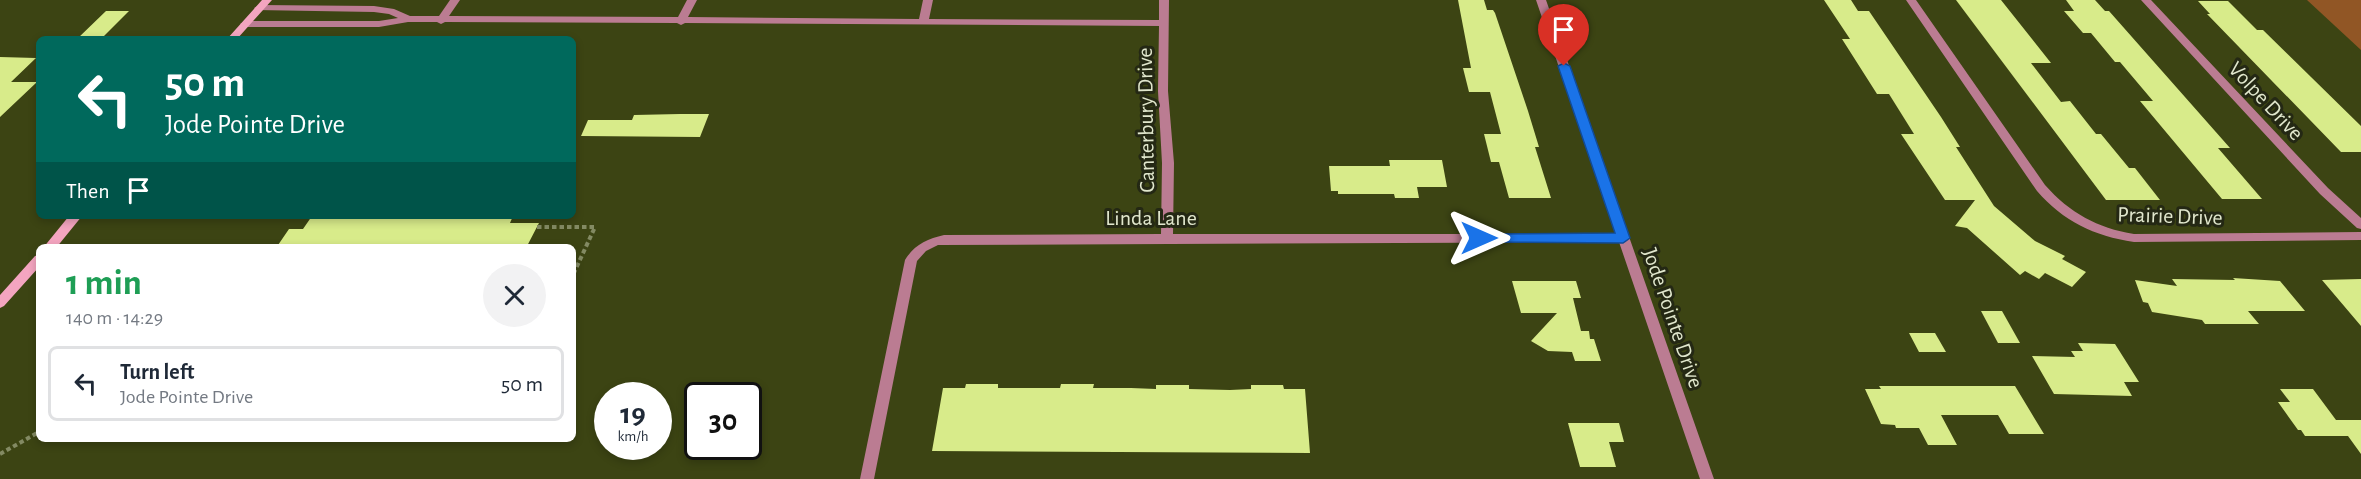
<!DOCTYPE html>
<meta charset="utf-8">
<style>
:root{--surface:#fff;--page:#f2f2f3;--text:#1f2937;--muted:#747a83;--line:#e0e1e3}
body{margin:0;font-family:"Alegreya Sans",sans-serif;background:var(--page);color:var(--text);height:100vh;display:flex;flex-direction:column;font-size:22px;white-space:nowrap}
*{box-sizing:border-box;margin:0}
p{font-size:20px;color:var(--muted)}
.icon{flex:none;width:33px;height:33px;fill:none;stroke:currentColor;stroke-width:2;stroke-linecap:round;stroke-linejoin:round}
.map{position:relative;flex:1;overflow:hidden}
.drawer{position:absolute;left:36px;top:244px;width:540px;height:198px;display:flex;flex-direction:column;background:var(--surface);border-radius:9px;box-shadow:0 3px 9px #0003}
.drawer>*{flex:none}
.top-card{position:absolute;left:36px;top:36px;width:540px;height:183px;border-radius:9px;box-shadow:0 3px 9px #0003;background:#00695c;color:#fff;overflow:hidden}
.speed{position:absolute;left:594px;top:382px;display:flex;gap:12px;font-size:30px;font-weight:700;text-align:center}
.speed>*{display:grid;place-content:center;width:78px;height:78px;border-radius:50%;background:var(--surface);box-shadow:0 3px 9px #0003;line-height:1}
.speed small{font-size:15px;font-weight:400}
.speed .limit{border:3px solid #111;border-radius:9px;background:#fff;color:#111}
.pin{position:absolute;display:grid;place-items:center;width:51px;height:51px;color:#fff;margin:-62px -26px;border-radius:50% 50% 50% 0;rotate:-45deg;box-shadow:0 0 6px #0007}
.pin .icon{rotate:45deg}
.me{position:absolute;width:66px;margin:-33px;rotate:90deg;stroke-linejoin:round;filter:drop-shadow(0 0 4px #0008)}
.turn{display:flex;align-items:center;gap:21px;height:126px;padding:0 30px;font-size:27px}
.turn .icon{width:78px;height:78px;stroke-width:2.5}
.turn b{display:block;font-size:42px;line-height:51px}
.then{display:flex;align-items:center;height:57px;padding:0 30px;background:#0003;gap:12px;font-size:22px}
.round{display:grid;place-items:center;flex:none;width:63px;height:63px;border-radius:32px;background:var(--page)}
.headline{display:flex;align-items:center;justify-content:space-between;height:102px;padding:0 30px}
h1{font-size:36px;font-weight:700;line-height:45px;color:#1e9e55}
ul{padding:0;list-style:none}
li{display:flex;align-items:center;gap:18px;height:75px;margin:0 12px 9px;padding:0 18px;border:3px solid var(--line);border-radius:9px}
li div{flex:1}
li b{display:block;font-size:22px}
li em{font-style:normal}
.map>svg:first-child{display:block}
</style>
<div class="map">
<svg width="2361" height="479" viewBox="0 0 2361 479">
<rect width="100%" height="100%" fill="#3c4413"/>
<path fill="#915625" d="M2307 0H2361V50Z"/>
<path fill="#d8eb8a" d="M1458 0H1484L1487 10H1493L1495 13 1528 111 1539 147H1535L1551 198H1509L1499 162H1491L1484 134H1501L1490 92H1469L1463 68H1471Z
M1824 0H1851L1858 11H1869L1941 117 1960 147H1956L1994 206 2035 241 2065 256 2062 259 2086 272 2072 287 2045 273 2039 279 2025 271 2020 275 1967 228 1955 226 1975 200H1945L1901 134H1914L1889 94H1877L1842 39H1850Z
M1956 0H2001L2051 63H2031L2061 102 2070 101 2096 134H2101L2129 168H2135L2160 200H2106Z
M2066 0H2095L2105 11H2109L2230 148H2218L2262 199H2222L2140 101H2153L2120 62H2115L2091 33H2083L2064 11H2074Z
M2198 1H2228L2257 30H2263L2361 126V152H2341L2207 14H2210Z
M106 11H129L101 39H77Z
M0 57 36 58 11 82H37L0 117Z
M680 114H709L700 137 581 136 588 120H632L634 115Z
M1389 160H1442L1447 187H1417L1419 198H1395L1394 194H1338V191H1331L1329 166H1390Z
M312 216H513L510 223H539L526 248H276L289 229H303Z
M2233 278 2280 281 2305 311H2248L2259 324H2205L2202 320 2152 312 2148 303 2143 302 2135 280 2177 286 2172 279 2235 280Z
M2361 279V326L2322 280Z
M1512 281H1576L1581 298H1573L1581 331H1589L1590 339H1594L1601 361H1575L1572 352 1548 351 1531 341 1557 313H1521Z
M1981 311H2002L2020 343H1998Z
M1909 333H1935L1946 352H1919Z
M2078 343 2115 344 2139 382H2124L2132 396 2054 394 2032 356 2075 357 2071 351H2083Z
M966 384H998V388H1060L1061 384H1094L1093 388H1131L1156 389V385H1189V389L1230 390 1251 389V385H1283L1284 389H1305L1310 453 932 451 943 388H965Z
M1879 386H2015L2044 434H2009L1998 415H1941L1957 445H1928L1919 428H1896L1895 425 1881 424 1865 389H1881Z
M2280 389H2313L2336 420H2361V454L2348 436H2305L2301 430H2298L2278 402H2290Z
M1568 423H1619L1624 442H1609L1616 467H1580Z"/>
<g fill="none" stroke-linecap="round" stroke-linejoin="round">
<path stroke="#838a63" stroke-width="4" stroke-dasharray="4.5 3" stroke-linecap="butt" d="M537 227H595L573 275
M0 454 39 432"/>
<path fill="#bb7c92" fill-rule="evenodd" d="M450 0H460L449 16 678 17 687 0H697L688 17 919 19 923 0H933L929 19 1159 20V0H1169L1168 91 1174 163 1173 234H1616L1536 0H1546L1714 479H1700L1619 242 938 245 926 251 917 261 874 479H860L905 260C914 245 927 239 944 235L1161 234 1162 163 1158 91 1159 26 685 23 681 25 677 23 445 22 441 24 437 22H408L379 27H245L240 24 245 21H379L398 18 389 14 374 12 256 10 254 8 259 5 374 6 394 9 410 16H439Z
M1906 0H1916L2045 185C2070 213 2097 228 2134 234L2361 232V240L2134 242C2094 236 2063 221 2037 191Z
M2141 0H2151L2328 188 2361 218V229L2357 228 2320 194Z"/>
<path fill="#f4a5c0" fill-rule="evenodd" d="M262 0H272L237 39H227Z
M69 216H82L56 248H43Z
M39 255V267L4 306 0 308V295L35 256Z"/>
</g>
<path fill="#1a73e8" stroke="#114b97" stroke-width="1.5" d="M1564 63 1570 66 1630 238 1623 243 1474 242 1472 238 1474 235 1479 234 1615 233 1558 66Z"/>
<g text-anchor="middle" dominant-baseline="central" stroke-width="6" stroke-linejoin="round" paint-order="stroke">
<g font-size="22" fill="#e1e7cd" stroke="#242814">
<text transform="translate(2266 101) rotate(47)">Volpe Drive</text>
<text transform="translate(1146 120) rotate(-91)">Canterbury Drive</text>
<text transform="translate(2170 216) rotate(2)">Prairie Drive</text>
<text x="1151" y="218">Linda Lane</text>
<text transform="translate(1673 318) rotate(71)">Jode Pointe Drive</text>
</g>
</g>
</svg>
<div class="speed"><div>19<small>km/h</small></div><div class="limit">30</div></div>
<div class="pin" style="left:1564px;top:66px;background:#d93025"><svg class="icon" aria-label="arrive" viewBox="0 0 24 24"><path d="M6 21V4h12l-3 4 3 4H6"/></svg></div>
<svg class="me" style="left:1479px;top:238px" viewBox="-20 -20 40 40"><path d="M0-17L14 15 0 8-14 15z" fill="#1a73e8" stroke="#fff" stroke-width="4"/></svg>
<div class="top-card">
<div class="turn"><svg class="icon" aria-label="left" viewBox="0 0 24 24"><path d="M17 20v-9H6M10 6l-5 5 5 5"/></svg><div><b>50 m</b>Jode Pointe Drive</div></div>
<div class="then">Then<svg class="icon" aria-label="arrive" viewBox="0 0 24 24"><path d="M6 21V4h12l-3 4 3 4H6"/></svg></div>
</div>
<section class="drawer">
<div class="headline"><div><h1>1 min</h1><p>140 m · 14:29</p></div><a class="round"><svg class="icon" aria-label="close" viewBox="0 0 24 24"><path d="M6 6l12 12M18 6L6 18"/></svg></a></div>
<ul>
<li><svg class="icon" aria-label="left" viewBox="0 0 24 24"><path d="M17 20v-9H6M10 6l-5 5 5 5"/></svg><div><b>Turn left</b><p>Jode Pointe Drive</p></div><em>50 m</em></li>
</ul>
</section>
</div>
